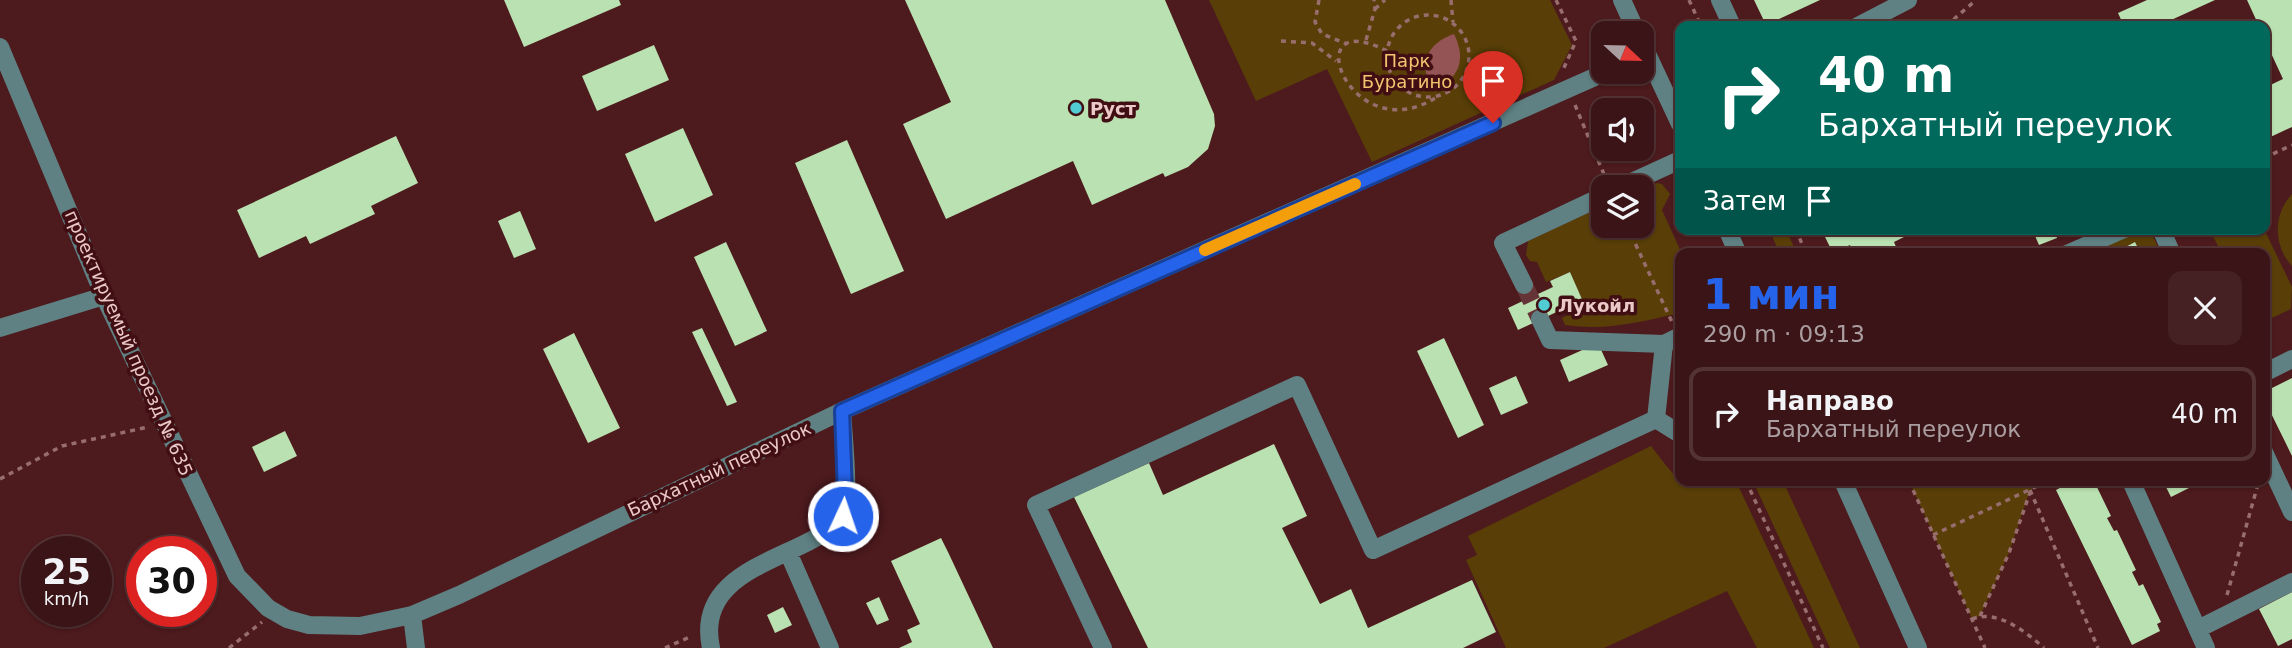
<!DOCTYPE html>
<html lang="ru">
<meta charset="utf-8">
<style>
:root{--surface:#3a1416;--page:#452123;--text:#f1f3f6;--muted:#ab9ea1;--line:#543335;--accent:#2563eb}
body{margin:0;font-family:"DejaVu Sans",sans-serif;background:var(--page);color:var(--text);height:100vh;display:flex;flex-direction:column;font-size:26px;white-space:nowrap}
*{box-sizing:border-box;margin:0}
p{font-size:23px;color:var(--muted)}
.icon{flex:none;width:38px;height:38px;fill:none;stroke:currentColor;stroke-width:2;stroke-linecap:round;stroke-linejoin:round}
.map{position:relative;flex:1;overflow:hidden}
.panel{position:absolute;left:1675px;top:248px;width:595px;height:238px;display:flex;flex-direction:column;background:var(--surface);border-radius:14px;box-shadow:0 2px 5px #0004,0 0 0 2px var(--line)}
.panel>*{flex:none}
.banner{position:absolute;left:1675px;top:21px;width:595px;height:214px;border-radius:14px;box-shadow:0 2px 5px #0004,0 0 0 2px var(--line);background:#00695c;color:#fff;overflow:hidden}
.needle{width:46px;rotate:112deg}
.buttons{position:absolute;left:1591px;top:21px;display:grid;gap:14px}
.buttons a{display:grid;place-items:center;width:63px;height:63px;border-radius:14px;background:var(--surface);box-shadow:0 2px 5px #0004,0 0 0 2px var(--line);font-size:35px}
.speed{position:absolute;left:21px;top:536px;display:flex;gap:14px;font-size:35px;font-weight:700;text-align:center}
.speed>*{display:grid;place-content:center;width:91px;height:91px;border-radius:50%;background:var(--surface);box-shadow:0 2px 5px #0004,0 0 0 2px var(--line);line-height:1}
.speed small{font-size:18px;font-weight:400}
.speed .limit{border:10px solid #d22;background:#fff;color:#111}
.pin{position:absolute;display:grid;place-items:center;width:60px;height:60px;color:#fff;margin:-72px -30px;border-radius:50% 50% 50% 0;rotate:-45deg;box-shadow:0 0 7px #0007}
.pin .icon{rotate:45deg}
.me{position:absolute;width:77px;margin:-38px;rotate:3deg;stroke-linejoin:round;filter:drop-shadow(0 0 5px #0008)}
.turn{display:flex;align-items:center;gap:24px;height:147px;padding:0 28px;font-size:32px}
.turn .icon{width:91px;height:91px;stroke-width:2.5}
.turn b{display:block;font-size:49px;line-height:60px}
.then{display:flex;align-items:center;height:66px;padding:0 28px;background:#0003;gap:14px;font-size:26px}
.round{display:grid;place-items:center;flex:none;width:74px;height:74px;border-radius:14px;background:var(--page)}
.overview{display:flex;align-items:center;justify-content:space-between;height:119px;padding:0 28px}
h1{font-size:42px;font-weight:800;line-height:52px;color:var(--accent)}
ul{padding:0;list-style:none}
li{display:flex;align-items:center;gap:21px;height:94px;margin:0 14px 10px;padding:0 14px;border:4px solid var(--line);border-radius:14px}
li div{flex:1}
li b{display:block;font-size:26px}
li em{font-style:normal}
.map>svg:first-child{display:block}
</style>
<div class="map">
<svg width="2292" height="648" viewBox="0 0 2292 648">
<rect width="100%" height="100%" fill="#4d1a1d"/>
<path fill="#593f07" d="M1209 0H1550L1572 45 1554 80 1372 162 1327 69 1256 101Z
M1657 183 1662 184 1670 194 1662 210 1682 254 1680 313C1641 322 1606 331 1565 325L1562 318 1585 306 1570 272 1546 282 1537 262 1530 261 1526 255 1528 241 1603 206V226H1642V188Z
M2292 194V266C2273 246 2273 214 2292 194Z
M1769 229H1786L1797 254H1780Z
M2214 229H2264L2292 287 2291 309 2265 321 2264 254H2222L2213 236Z
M2138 230 2152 234 2161 254H2141L2135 242 2112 254H2084Z
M1651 446C1689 496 1679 481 1736 481L1814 648H1757L1727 591 1604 648H1506L1466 560 1477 555 1468 536Z
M1753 481H1783L1860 648H1830Z
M1909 481H2048L2030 490 2009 553 1980 616 1972 619Z"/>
<path fill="#945354" d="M1454 34C1467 60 1459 80 1432 89 1418 64 1427 43 1454 34Z"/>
<path fill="#bae1b1" d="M504 0H619L621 5 524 47Z
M905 0H1165L1214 114 1215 126 1208 149 1188 167 1165 177 1163 173 1092 205 1073 161 946 219 903 124 951 102Z
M1754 0H1820L1766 25Z
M2147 0H2215L2158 26H2124L2118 13Z
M2247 0H2292V127L2264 140V88L2283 79 2264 38V26H2259Z
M654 45 669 80 597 111 582 76Z
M683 128 713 195 655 222 625 154Z
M396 136 418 183 371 206 375 214 310 244 306 236 259 258 237 210Z
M847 140 904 271 851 294 795 163Z
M520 211 536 249 514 258 498 221Z
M1831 229H1920L1894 242 1899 254H1854L1850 245 1833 253 1823 233Z
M2032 229H2054L2057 238 2039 245Z
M726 242 767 331 735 346 694 257Z
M2135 242 2141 254H2112Z
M1570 272 1585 306 1566 315 1563 309 1518 330 1508 308 1553 287 1550 281Z
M702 328 737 402 727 406 692 332Z
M574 333 620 428 588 443 543 349Z
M1444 338 1484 425 1458 438 1417 351Z
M1598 343 1608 365 1569 382 1560 360Z
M1516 376 1528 403 1501 415 1489 388Z
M2292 378V456L2264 399V392Z
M285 431 297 456 264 472 252 447Z
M1274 444 1307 516 1282 528 1320 604 1351 589 1368 628 1472 580 1496 632 1463 648H1148L1074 497 1149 463 1163 495Z
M2073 481H2094L2111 516 2107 518 2114 531 2117 530 2136 570 2132 572 2139 586 2143 584 2161 622 2157 624 2160 631 2132 645 2056 490Z
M2163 481H2203L2171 497Z
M941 538 948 552 993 648H899L912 642 907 630 920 624 891 561Z
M2292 592V639L2278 646 2259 609Z
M879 597 889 620 877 625 866 603Z
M783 607 792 625 775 633 767 615Z"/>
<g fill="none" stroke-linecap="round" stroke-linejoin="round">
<path stroke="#653437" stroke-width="18" stroke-dasharray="18 9" stroke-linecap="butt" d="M1524 285 1540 319"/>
<path stroke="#986d6e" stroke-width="3.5" stroke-dasharray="5 5" stroke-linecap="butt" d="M1319 0 1315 22 1322 34 1347 44
M1451 0 1453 22
M1556 0 1576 41 1562 72
M1689 0 1701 26
M1375 9 1385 0
M1387 56a41 41 0 1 1 82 0a41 41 0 1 1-82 0Z
M1946 26 1976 0
M1366 40 1375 9 1374 0
M1281 41 1312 43 1336 61
M1387 51C1294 3 1349 153 1437 97
M1575 105 1606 179
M2264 158 2292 145
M1627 226 1672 322
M1796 229 1806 254
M0 479 62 446 148 427
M1746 481 1823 648
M1909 481 1985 648
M2030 490 2098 648
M1933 535 2048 481
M2227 595 2258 484
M1980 616 2009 553 2034 481
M1972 619C1998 609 2026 632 2044 648
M229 648 262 622
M665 648 692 636"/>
<path stroke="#5f8183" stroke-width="18" d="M1622 0 1637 33
M1720 0 1732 26
M1858 26 1908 0
M1642 43 1680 124
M0 47 104 296 237 576 268 608 287 619 309 625 360 626 412 615 459 595 842 411 1606 72
M1621 187 1680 160
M1727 229 1738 254
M2161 229 2172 254
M2067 254 2124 229
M1524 285 1503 243 1603 196
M1540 319 1550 340 1664 344
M0 328 104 296
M1680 336 1664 344 1656 419 1680 434
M2264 373 2292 359
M2264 452 2292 512
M1843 481 1918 648
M2131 481 2206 648
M788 552 830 648
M412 615 416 648
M2198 629 2292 582
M711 648C697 583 761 566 808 542 819 536 835 529 842 517 851 502 843 431 842 411
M1103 648 1036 505 1297 385 1373 550 1656 419"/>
</g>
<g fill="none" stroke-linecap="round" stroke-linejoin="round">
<g stroke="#184099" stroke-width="18">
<path id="route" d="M843 516 845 494 842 411 1493 123"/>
</g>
<use href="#route" stroke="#2563eb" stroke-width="12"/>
<path stroke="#f59e0b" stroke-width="12" d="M1205 250 1355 184"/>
</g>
<g fill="#51ccd2" stroke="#410f13" stroke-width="2.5">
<circle cx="1076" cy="108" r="7"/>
<circle cx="1544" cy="305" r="7"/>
</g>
<g text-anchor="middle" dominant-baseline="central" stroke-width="7" stroke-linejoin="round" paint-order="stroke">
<g font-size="18" fill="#f4c470" stroke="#410f13">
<text x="1407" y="60">Парк<tspan x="1407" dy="21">Буратино</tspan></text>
</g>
<g font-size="18" font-weight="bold" fill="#ebc9c8" stroke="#410f13" text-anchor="start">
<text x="1090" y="108">Руст</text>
<text x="1558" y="305">Лукойл</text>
</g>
<g font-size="18" fill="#ebc9c8" stroke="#410f13">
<text transform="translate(129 343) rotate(66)">проектируемый проезд № 635</text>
<text transform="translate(719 469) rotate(-25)">Бархатный переулок</text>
</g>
</g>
</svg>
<div class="buttons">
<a><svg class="needle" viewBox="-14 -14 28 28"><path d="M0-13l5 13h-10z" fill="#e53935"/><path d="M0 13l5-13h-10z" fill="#ab9ea1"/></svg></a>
<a><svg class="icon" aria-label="sound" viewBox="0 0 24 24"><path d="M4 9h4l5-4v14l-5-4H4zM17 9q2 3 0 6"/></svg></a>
<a><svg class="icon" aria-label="layers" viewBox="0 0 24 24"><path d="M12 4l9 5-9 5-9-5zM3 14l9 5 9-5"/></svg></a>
</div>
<div class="speed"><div>25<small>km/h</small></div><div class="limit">30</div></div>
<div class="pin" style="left:1493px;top:123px;background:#d93025"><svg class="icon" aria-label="arrive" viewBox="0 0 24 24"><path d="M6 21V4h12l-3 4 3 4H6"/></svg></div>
<svg class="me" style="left:843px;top:516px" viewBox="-20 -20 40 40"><circle r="17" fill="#2563eb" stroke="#fff" stroke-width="3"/><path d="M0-11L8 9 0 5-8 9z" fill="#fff"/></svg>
<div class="banner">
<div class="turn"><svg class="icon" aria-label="right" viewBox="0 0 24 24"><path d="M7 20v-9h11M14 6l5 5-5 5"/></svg><div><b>40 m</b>Бархатный переулок</div></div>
<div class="then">Затем<svg class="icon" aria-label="arrive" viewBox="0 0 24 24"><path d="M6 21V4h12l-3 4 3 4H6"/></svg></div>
</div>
<section class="panel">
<div class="overview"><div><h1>1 мин</h1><p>290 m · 09:13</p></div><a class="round"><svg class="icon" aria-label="close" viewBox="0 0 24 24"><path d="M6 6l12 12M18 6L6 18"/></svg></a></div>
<ul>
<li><svg class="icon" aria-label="right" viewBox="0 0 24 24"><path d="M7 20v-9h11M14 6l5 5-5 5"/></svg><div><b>Направо</b><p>Бархатный переулок</p></div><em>40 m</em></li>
</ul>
</section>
</div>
